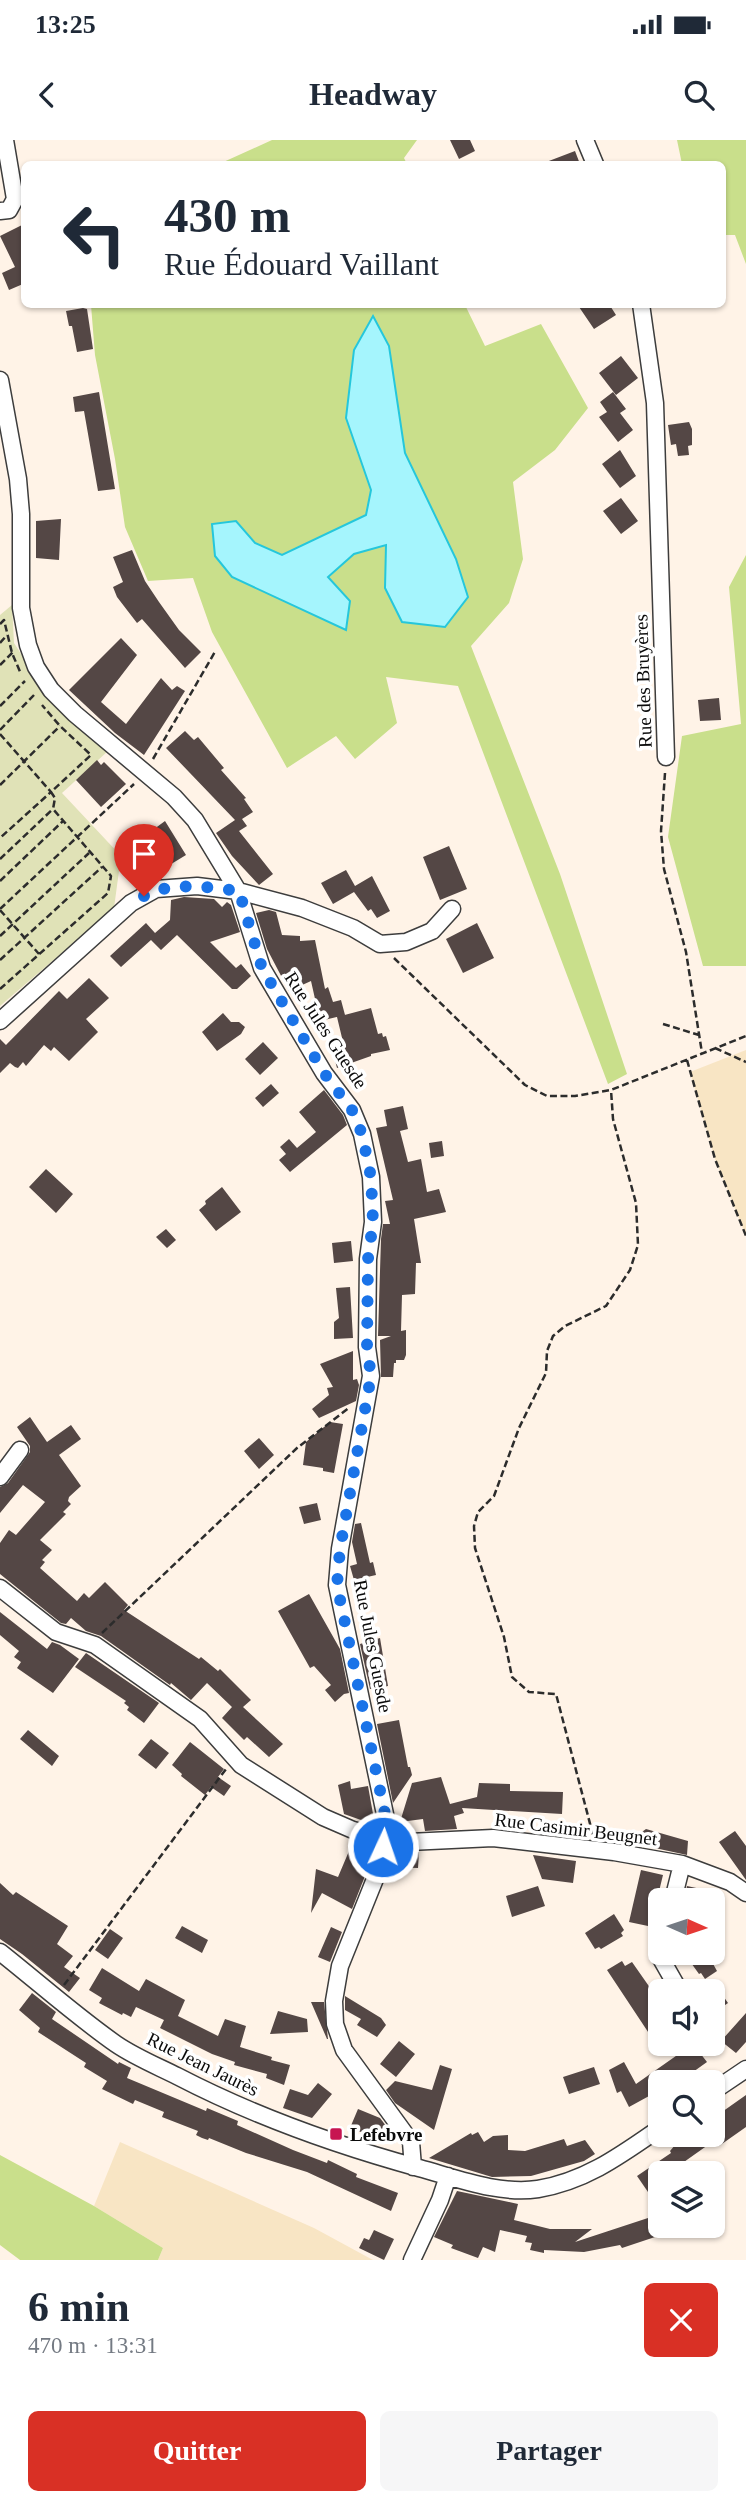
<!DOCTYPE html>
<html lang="fr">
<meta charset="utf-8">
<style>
:root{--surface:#fff;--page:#f6f6f7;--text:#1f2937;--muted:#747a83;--accent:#d93025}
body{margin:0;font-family:Georgia,serif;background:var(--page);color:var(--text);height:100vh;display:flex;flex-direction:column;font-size:26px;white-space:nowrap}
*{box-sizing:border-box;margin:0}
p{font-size:23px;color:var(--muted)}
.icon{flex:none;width:38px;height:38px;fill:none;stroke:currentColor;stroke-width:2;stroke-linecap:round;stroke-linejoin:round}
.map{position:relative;height:2120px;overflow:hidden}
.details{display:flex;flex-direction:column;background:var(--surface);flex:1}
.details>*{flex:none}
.hud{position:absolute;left:21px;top:21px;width:705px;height:147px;border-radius:10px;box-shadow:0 2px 5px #0004;background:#fff;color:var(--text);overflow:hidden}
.needle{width:46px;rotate:93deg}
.fabs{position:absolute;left:648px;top:1748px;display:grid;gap:14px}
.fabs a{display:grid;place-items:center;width:77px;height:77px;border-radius:10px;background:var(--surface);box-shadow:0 2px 5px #0004;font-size:35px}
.pin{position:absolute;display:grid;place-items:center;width:60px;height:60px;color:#fff;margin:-72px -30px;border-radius:50% 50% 50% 0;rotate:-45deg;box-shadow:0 0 7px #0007}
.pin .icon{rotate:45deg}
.me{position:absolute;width:77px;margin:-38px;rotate:3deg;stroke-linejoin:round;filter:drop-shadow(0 0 5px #0008)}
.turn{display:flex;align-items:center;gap:24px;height:147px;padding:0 28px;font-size:32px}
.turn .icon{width:91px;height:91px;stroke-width:2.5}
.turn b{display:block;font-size:49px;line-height:60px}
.round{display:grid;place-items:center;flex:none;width:74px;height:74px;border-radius:10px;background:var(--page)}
.summary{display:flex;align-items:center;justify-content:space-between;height:119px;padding:0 28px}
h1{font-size:42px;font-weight:600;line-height:52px}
.primary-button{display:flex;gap:14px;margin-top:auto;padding:14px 28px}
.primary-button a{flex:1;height:80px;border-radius:10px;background:var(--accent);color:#fff;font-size:28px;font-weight:600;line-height:80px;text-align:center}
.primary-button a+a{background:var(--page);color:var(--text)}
.status{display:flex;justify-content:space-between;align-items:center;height:49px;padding:0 35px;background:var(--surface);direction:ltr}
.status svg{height:19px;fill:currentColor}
header{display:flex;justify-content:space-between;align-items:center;height:91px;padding:0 28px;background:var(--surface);font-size:32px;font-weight:600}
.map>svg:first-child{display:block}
</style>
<div class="status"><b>13:25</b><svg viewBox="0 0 49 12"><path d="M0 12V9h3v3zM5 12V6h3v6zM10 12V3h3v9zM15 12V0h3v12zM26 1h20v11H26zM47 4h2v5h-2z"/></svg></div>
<header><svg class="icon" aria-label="back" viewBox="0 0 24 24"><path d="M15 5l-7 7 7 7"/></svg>Headway<svg class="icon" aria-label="search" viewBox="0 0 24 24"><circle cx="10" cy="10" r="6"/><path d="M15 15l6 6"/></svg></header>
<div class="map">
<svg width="746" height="2120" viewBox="0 0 746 2120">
<rect width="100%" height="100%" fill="#fff3e7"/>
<path fill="#f8e5c4" d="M746 910V1096L715 1019 690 932Z
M120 2002 314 2088 373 2120H158L163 2108 94 2066Z"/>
<path fill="#c9df8b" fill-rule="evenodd" d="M272 0H417L404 18 407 24H219Z
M677 0H746V124L735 95H723V24H682Z
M91 165H465L485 206 541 184 588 268 555 310 513 342 523 419 509 463 471 506 560 734 627 934 608 944 458 546 386 537 397 583 355 619 336 596 287 628 212 492 193 438 148 441 125 387 115 319 95 215ZM373 177 389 206 405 313 456 419 385 448 386 405 354 414 328 437 350 461 345 489 212 384 236 381 255 403 282 415 366 376 371 351 346 277 354 210Z
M746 415V826H703L668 697 682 596 741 584 729 447Z
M0 2015 94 2066 163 2108 158 2120H20L0 2105Z"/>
<path fill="#e0e2b7" d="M12 465 14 503 45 551 108 611 62 653 121 716 114 768 0 866V475Z"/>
<path fill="#a5f5fd" stroke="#25c7db" stroke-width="2" d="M373 176 389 206 405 313 456 419 468 457 445 487 402 482 385 448 386 405 354 414 328 437 350 461 346 490 232 437 215 416 212 384 236 381 255 403 282 415 366 375 371 350 346 278 354 210Z"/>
<path fill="#544745" d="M450 0H470L475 11 459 19Z
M575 11 580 24H541Z
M24 84V147L23 144 9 150 2 133 15 127 0 96Z
M577 164H609L616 175 594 189Z
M83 168 87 169 93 209 77 212 72 186H69L66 171Z
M621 216 638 238 616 255 599 233Z
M99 252 115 349 98 351 84 271 75 272 73 257Z
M613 252 626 269 620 273 633 290 618 302 599 277 607 272 600 262Z
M689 282 692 289V305L688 306 689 315 678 316 676 304 671 305 668 285Z
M620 310 636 336 620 348 602 324Z
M621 358 638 381 621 394 603 371Z
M61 379 59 420 36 418V381Z
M132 410 145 441 159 462 179 490 201 512 185 528 142 479 137 483 117 457 113 447 123 442 113 417Z
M121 498 137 515 101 562 126 584 161 538 172 550 177 546 185 551 144 615 115 593 69 550Z
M719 558 721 580 700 581 698 560Z
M185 591 194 600 198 597 224 628 221 630 246 658 244 659 253 672 242 679 247 686 239 691 273 734 259 745 232 716 216 693 235 680 166 608Z
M97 620 101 625 104 622 126 644 101 667 76 640Z
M165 681 186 715 163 729 142 698Z
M449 706 467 749 440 760 423 717Z
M346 730 355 746 372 736 390 771 377 778 371 769 368 771 354 752 333 764 321 743Z
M184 757 214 759 222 767 227 762 231 765 240 792 210 802 236 828 241 824 251 836 237 849H232L177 795 161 810 151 800 121 827 110 816 146 783 155 793 170 780 171 760Z
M269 770 276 772 282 795 300 796V801L315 800 325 849 328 847 333 862 341 860 345 875 320 881 311 841 289 851 267 809 256 773Z
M477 783 494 818 463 833 446 799Z
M89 838 109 858 86 879 98 892 69 921 54 907 51 911 44 905 26 926 23 922 18 928 15 927 10 923 0 933V899L6 905 59 851 67 859Z
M371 868 378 894 382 893 383 897 386 896 390 910 371 914V916L337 928 331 905 343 902 337 877Z
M223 873 231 882H239L245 887 241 894 217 911 202 892Z
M263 902 278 918 260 935 245 919Z
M271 944 279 953 263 967 255 958Z
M324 950 343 975 347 985 290 1032 279 1020 286 1014 280 1007 289 999 297 1008 316 992 299 972Z
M403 966 408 989 400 991 408 1022 421 1019 427 1052 439 1049 446 1072 414 1079 421 1123H416L415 1154 402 1155 401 1191 406 1190V1215L404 1220H396V1223H394L393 1237H381L380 1200 391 1196H378L381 1099 383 1084H390L385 1061 393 1060 376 988 387 986 384 970Z
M442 1001 444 1016 431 1018 429 1003Z
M46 1029 73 1054 56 1073 29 1047Z
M222 1047 241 1072 216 1091 199 1070 206 1064 205 1061Z
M166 1089 176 1100 167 1108 156 1097Z
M351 1101 353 1121 334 1123 332 1103Z
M350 1147 353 1198 334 1199V1182L339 1178 336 1148Z
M353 1211V1240L357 1239 359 1245 356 1261 319 1278 312 1269 329 1255 327 1248 333 1247 320 1224Z
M30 1277 47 1302 71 1285 81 1299 59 1315 81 1346 69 1357 68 1361 71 1364 63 1372 66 1374 40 1400 52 1410 42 1420 45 1422 40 1428 77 1461 84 1453 89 1458 105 1442 128 1465 124 1470 199 1519 201 1517 218 1531 220 1529 251 1560 243 1567 283 1604 269 1617 247 1597 244 1600 222 1578 232 1567 207 1543 191 1560 171 1543 170 1545 101 1496 86 1491 71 1478 66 1484 61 1483 0 1434V1403L9 1390 16 1395 45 1362 23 1345 0 1373V1347L8 1343 30 1312V1306L17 1287Z
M330 1282 343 1284 334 1333 323 1331V1328L303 1325 306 1302Z
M259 1298 274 1315 259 1329 244 1311Z
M317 1363 321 1380 304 1384 299 1367Z
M361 1383 370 1423 373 1422 376 1435 354 1440 350 1426 357 1424 352 1402 355 1384Z
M309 1454 340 1509 349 1553 344 1554 335 1562 325 1550 331 1545 314 1526 310 1528 278 1471Z
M0 1472 47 1509 52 1502 60 1505 79 1519 53 1553 17 1528 21 1522 14 1517 19 1511 0 1495Z
M380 1498 388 1546 370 1549 360 1504Z
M86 1513 159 1563 144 1583 127 1570 129 1567 124 1563 126 1561 75 1527Z
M399 1580 408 1627H410L412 1635 393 1663 377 1584Z
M28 1590 59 1616 52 1626 20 1599Z
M151 1599 169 1613 156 1629 138 1615Z
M190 1602 224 1629 218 1637 231 1646 224 1656 211 1647 205 1655 181 1636 182 1634 172 1625Z
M441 1637 450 1664 477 1657 479 1643 510 1644V1651L563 1652 562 1674 462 1668 464 1673 454 1676 457 1689 425 1691 423 1679 400 1682 412 1643Z
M350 1641 351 1649 368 1646 375 1685 344 1674 338 1645Z
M646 1689 688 1701 687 1715 641 1705 635 1697Z
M735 1691 746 1706V1740L719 1702Z
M352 1704 372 1706 365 1736 352 1769 322 1753 311 1773 316 1729 338 1737Z
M393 1711 419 1712 418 1728 389 1727Z
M533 1715 576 1721 573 1743 542 1739Z
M641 1730 663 1735 652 1780 650 1779 648 1786 629 1782Z
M0 1743 13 1755 16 1752 68 1786 57 1804 73 1816 64 1827 80 1838 69 1852 22 1814 0 1799Z
M538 1746 545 1766 512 1777 506 1756Z
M687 1746 701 1749 699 1760H684Z
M614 1774 624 1790 621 1793 623 1796 601 1809 599 1807 595 1809 585 1793Z
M182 1786 208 1800 202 1813 175 1798Z
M331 1787 342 1792 330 1822 318 1817Z
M110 1789 123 1798 108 1819 95 1810Z
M684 1813H707L717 1831 705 1839 701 1833 699 1834Z
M622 1821 625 1826 632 1822 660 1862V1910L607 1830Z
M102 1828 139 1851 146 1839 185 1860 178 1876 218 1896 225 1879 246 1886 240 1907 272 1917 271 1920 290 1925 284 1945 266 1938 267 1934 234 1925 235 1922 212 1914 160 1888 164 1880 136 1867 131 1877 123 1873 122 1875 99 1863 102 1858 89 1850Z
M712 1840 728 1863 712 1874Z
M32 1853 56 1872 52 1879 118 1924 119 1922 131 1928 127 1938 206 1971 207 1968 238 1981 237 1985 293 2010 327 2023 328 2020 357 2034 356 2037 398 2053 391 2071 307 2032 246 2013 209 1998 208 2000 202 1998 196 1995 198 1991 162 1977 164 1972 135 1960 133 1964 102 1949 107 1941 84 1927 86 1923 38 1892 40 1888 19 1870Z
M345 1856 381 1878 386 1885 377 1897 357 1885 361 1879 345 1870Z
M311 1862H324L328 1899H327Z
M278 1871 307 1879 308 1892 270 1894Z
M746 1873V1902L736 1913 721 1901Z
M399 1901 415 1914 396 1937 380 1924Z
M693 1904 707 1922 679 1942H660V1950L629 1967 621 1951 617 1953 609 1930 624 1922 636 1944Z
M440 1925 452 1929 434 1990 395 1963 386 1950 395 1941 432 1950Z
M594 1927 600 1944 569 1954 563 1937Z
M318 1943 332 1954 312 1978 283 1968 290 1949 308 1955Z
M746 1955V1987L719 2006 715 2000 667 2034H660V2044L648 2052 637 2036 671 2013 670 2011 675 2005 689 1995H712V1979Z
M358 1969 380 1978 396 1999 394 2004 350 1988Z
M478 1992 484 2002 493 1996 508 1995V2010L525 2011 564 1999 567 2006 585 2000 595 2014 584 2021 531 2036 492 2037 429 2018 471 1993 472 1995Z
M457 2051 518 2064 514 2080 550 2089H592L575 2102 648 2078 655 2097 622 2108 620 2105 584 2112 544 2110V2113L530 2110 532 2103 525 2102 527 2096 500 2090 495 2112 483 2107 478 2118 451 2108 453 2105 434 2097Z
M374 2090 394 2099 384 2120 359 2108 364 2098 369 2100Z"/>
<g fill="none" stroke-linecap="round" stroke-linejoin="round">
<g stroke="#3d3d3d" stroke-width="19">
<path id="minor" d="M585 0 595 24
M0 71 9 70 15 59 5 0
M641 164 655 263 666 617
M0 240 18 339 21 374V468L28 505 36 527 51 550 75 574 174 657 195 680 238 751 262 828 324 933 352 970 362 994 371 1037 373 1082 368 1119 367 1207 371 1236 340 1409 337 1445 386 1679 385 1699 375 1739 340 1826 334 1861 335 1884 344 1910 411 2002 413 2027
M0 881 131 763 156 749 197 746 238 751 302 768 353 788 380 804 406 802 432 791 452 769
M0 1337 20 1310
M0 1448 56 1492 95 1505 200 1579 241 1625 323 1677 353 1690 385 1699 409 1702 493 1698 614 1712 682 1724 730 1742 746 1753
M673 1760 682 1724
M0 1812C38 1842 76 1876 116 1904 135 1917 157 1926 177 1936 254 1976 335 2005 419 2028 456 2038 499 2055 538 2049 586 2041 621 2015 660 1988
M660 1812 659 1815 680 1852
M712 1952 746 1929
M412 2120 440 2060 448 2036"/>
</g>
<path stroke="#2c2c2c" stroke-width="2.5" stroke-dasharray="7 3.5" stroke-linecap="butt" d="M0 484 4 480 12 513 21 534
M0 503 7 495
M0 525 13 512
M0 566 25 541
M0 590 34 555
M0 594 51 652 0 698
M153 619 216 510
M665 633 661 691 664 729 686 812 702 913
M0 645 60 586
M0 719 53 669
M0 741 63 681
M0 769 134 644
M0 770 39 814
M0 796 89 713
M394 818 525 945 547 956H575L611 950 746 896
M0 820 102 727
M0 849 108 753 111 736 53 669 55 658 51 652 91 615 60 586 42 565
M663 884 699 895
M715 908 746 922
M687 920 715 1019 746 1096
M102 1493 297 1308 350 1267
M593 1695 556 1554 529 1552 512 1537 504 1497 475 1408 474 1386 478 1372 494 1356 519 1288 546 1233 547 1211 553 1196 565 1186 606 1166 630 1130 638 1105 636 1063 613 979 611 950
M64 1845 226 1629"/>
<use href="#minor" stroke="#fff" stroke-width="16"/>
</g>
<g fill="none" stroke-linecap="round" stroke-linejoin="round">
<path stroke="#1a73e8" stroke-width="12" stroke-dasharray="0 21.6" d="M144 756C172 741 208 747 239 751L262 828 324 933 352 970 362 994 371 1037 373 1082 368 1119 367 1207 371 1236 340 1409 337 1445 386 1679 383 1707"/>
</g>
<rect fill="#c71551" stroke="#fff" stroke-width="2.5" x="329" y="1987" width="14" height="14" rx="3.5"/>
<g text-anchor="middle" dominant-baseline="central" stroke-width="7" stroke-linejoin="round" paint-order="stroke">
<g font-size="19" fill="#0a0a0a" stroke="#fff">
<text transform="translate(643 541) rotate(-92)">Rue des Bruyères</text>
<text transform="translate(326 890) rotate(57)">Rue Jules Guesde</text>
<text transform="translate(373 1506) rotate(79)">Rue Jules Guesde</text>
<text transform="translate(576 1689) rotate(7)">Rue Casimir Beugnet</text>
<text transform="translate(203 1924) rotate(26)">Rue Jean Jaurès</text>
</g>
<g font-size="19" font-weight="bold" fill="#0a0a0a" stroke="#fff" text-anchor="start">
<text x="350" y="1994">Lefebvre</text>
</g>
</g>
</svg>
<div class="fabs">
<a><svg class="needle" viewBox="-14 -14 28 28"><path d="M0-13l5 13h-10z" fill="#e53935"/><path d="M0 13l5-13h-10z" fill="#747a83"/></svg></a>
<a><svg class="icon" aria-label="sound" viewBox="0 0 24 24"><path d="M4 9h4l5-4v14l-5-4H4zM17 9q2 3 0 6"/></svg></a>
<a><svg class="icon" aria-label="search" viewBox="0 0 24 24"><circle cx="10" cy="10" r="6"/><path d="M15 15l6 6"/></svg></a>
<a><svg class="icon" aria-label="layers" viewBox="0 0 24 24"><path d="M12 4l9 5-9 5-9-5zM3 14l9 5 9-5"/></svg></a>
</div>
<div class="pin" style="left:144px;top:756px;background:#d93025"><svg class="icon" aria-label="arrive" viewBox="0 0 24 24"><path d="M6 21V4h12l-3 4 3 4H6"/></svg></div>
<svg class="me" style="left:383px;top:1707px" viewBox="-20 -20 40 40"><circle r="17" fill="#1a73e8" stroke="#fff" stroke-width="3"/><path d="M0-11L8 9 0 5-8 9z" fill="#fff"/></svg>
<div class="hud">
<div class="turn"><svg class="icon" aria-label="left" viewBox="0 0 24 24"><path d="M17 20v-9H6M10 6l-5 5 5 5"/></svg><div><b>430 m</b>Rue Édouard Vaillant</div></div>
</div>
</div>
<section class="details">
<div class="summary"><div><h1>6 min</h1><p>470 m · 13:31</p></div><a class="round" style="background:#d93025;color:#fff"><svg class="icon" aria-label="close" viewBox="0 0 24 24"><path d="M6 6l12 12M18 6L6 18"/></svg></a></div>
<div class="primary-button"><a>Quitter</a><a>Partager</a></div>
</section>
